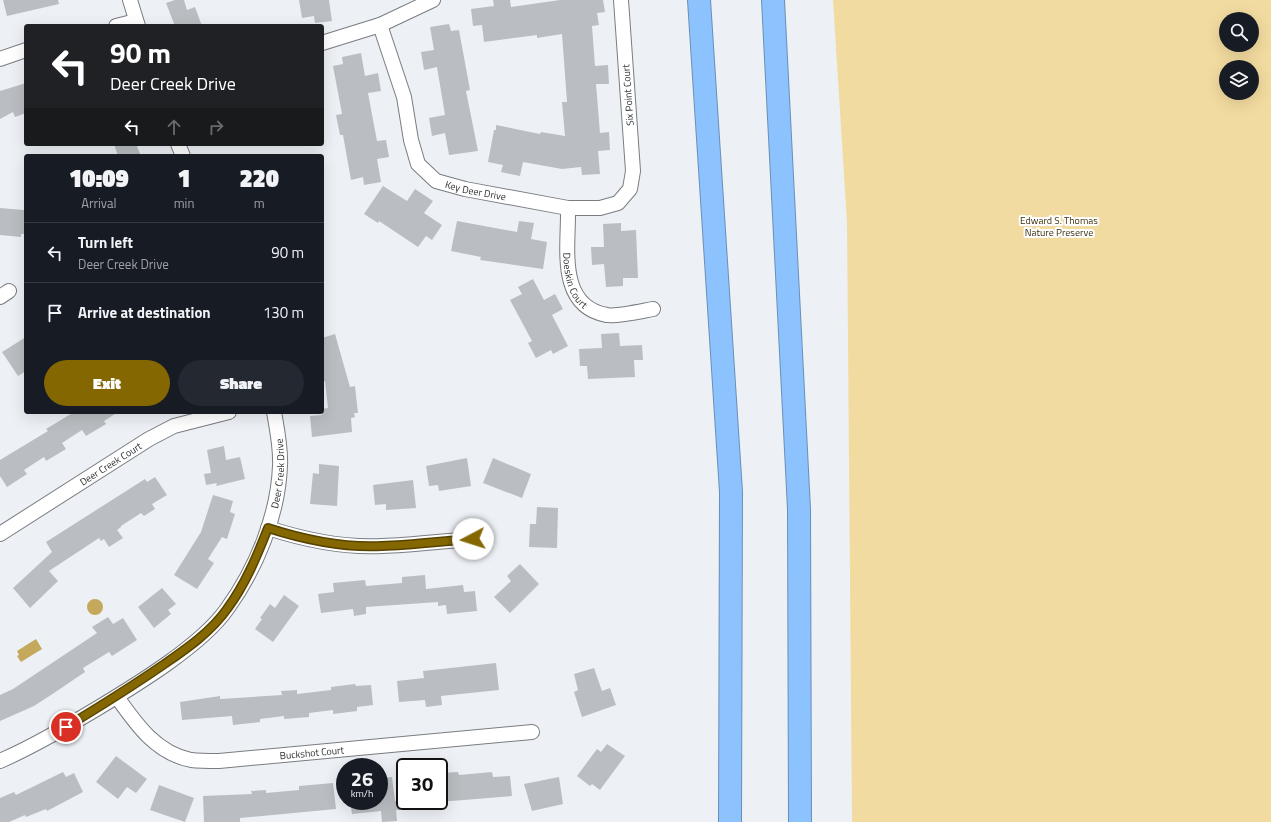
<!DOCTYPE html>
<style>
:root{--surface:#171b24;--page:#242831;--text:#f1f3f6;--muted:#9ea1a6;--line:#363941;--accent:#846700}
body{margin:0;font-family:"Titillium Web",sans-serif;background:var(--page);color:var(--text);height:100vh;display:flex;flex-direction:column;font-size:15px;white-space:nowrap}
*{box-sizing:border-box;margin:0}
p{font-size:13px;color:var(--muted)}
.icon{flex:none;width:22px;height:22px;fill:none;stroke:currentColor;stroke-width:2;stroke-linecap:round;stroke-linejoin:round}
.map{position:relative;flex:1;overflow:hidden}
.sheet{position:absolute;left:24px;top:154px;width:300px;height:260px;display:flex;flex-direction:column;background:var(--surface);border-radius:4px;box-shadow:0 4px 16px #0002}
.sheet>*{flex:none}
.hud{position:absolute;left:24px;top:24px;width:300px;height:122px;border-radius:4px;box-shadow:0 4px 16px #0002;background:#202124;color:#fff;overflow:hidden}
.fabs{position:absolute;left:1219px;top:12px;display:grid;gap:8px}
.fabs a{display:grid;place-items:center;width:40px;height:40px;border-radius:50%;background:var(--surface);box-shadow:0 4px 16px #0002;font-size:20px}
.speed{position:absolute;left:336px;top:758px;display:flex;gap:8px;font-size:20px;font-weight:700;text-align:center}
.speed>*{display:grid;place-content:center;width:52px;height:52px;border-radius:50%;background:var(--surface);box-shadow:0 4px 16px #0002;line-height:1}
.speed small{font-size:10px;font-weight:400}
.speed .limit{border:2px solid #111;border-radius:6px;background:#fff;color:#111}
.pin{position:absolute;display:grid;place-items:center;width:34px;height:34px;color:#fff;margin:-17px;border:2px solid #fff;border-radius:50%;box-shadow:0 1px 4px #0007}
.me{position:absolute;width:44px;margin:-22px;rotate:265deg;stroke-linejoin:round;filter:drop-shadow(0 0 3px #0008)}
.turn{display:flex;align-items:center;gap:14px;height:84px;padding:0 20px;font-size:18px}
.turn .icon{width:52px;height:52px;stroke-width:2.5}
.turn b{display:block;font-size:28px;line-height:34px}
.lanes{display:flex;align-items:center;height:38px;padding:0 20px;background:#0003;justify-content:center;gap:20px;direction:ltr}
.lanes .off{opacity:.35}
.eta{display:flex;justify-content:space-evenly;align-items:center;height:68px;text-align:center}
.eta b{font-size:24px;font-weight:800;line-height:28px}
.button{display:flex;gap:8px;margin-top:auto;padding:8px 20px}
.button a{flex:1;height:46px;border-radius:24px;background:var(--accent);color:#fff;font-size:16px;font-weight:800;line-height:46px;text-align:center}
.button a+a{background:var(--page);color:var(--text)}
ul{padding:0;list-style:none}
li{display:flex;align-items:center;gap:12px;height:60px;padding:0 20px;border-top:1px solid var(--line)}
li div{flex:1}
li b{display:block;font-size:15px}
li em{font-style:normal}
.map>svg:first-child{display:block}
</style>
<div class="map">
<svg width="1271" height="822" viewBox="0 0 1271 822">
<rect width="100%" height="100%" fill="#edf1f6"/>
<path fill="#f2dba0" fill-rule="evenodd" d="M833 0H1271V822H852L847 223ZM1226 19H1252V45H1226ZM1226 67H1252V93H1226Z"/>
<path fill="#c4a85c" d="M87 607a8 8 0 1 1 16 0a8 8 0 1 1-16 0Z
M36 639 42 649 21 662 17 656 19 655 17 651Z"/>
<path fill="#babec2" d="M3 0H58L59 4 7 16Z
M175 0H184L187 10 195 7 202 26H175L166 3Z
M299 0H329L332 21 315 23 314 16 302 18Z
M493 0H510L511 7 560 0H603L605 12 597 13 599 25 592 26 595 66 608 65 609 84H596L600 133 609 132 610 150 598 151 600 174 582 175 581 167 562 169 523 162 520 176 501 172 503 165 488 162 494 130H496V125L540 134 541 132 565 136 562 102H567L562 34 537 38V35L484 42 482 25 473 26 471 9 494 6Z
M449 24 451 31 459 30 470 90 466 91 478 151 449 155 445 133 432 136 429 118 445 115 437 67 424 70 421 52 434 50 430 27Z
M361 53 365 76 378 73 381 91 368 93 377 141 386 140 389 157 377 159 381 182 364 185 363 177 351 180 343 135H340L336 115 342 114 333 66 343 64 342 57Z
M26 83V113L15 117 13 112 0 119V91Z
M114 144H136L141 156H118Z
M383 186 407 201 415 189 433 201 424 213 442 225 432 240 426 236 418 247 379 221 378 223 364 214Z
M0 208 24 210 26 212V234H21V237L0 235Z
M457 221 517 232 519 221 534 223 531 239 547 242 543 269 480 260 481 257 451 251Z
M621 223V231L636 230 638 278H623V286L606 287 604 264 592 265 591 247H604L603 224Z
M533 279 544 300 555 294 563 309 552 315 568 346 553 354 551 350 536 358 528 343 532 341 510 300 522 294 518 287Z
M619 333 620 346 642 345 643 360H634L635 377 588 379 587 366H580L579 349 602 348 601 334Z
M335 334 350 387 355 386 358 413H354L355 417 351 418 352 432 312 437 310 416 322 415V409L328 408 325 381 322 382V338Z
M26 337V371L18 376 2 352Z
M74 412H118L104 421 106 424 86 436 82 430 62 443 66 449 46 461 44 457 24 470 27 474 7 487 0 476V460L48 431 46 429Z
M224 446 226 460 240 457 245 479 216 486 217 483 206 485 204 474 211 473 207 450Z
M467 458 471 486 439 491 438 485 429 486 426 466Z
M493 458 531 474 522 498 483 483Z
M319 464 339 466 337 506 310 504 313 473 319 474Z
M155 477 167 495 152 504 155 509 144 516 141 513 121 526V527L117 530 123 538 109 547 104 539 101 541 99 538 49 571 58 581 30 608 13 588 52 552 46 542 145 479 147 482Z
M413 480 416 508 386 510V504L375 505 373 485Z
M213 495 233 501 230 512 235 514 227 539 222 537 208 559 214 563 197 589 174 575 201 532Z
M537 507 558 508 557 548 529 547 530 524H536Z
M520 564 539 584 510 613 494 597 511 581 507 576Z
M425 575 426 589 463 585 464 592 475 591 477 611 447 614 446 605 438 606V602L366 607V614L354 616 353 609 321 613 318 594 334 592 333 583 365 580 366 586 402 583V577Z
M162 588 176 604 168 610 171 614 154 628 138 607Z
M284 595 299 606 273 642 255 629 262 619 260 618 270 604 275 608Z
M108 617 113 624 123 618 137 640 112 656 109 652 83 668 85 672 54 693 34 706 0 721V695L13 689 97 633 92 627Z
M496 663 499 690 441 696 442 705 426 707 425 700 399 702 397 681 424 678 423 671Z
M594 668 602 691 610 688 616 705 582 717 574 692 578 690 574 674Z
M355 684 356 686 371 685 373 705 357 707V711L333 714V710L309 713V717L284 719V716L260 719V722L233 725 232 716 182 720 180 702 220 696V699L282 695 281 691 297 690V694L331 690V687Z
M607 744 625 756 600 790 592 784 590 786 577 776 597 749 601 752Z
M116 756 147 779 136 793 127 787 118 799 96 782Z
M63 772 66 777 74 773 83 792 47 811 46 809 26 817 25 815 9 822H0V798L14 792 16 795Z
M458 772 459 775 492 772 493 777 510 776 512 796 439 802V773Z
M392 777 395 801H400V810H396L397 821 382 822 381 811 352 814 350 801H379V778Z
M559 777 563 804 532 811 524 784Z
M333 783 336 809 240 818V822H204L203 796 252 794 251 791 266 790V793L299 790V786Z
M159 785 194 798 185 822 150 810Z"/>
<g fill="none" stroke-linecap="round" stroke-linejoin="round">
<g stroke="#797c80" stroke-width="16">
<g id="minor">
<path d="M130 0 138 26"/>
<path id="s1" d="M380 25 404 97 411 140 418 164 436 181 465 189 568 208H600L618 203 630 189 633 171 621 0"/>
<path d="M116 26 136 21"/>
<path d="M322 43 380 25 433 0"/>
<path d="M0 59 26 50"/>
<path d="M178 144 183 156"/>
<path id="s2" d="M568 208C569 245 556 306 607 315 616 317 642 311 653 309"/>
<path d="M0 297 9 291"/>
<path d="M268 528C305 540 343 548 382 546 412 545 443 541 473 539"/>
<path id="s3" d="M0 534 149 439 174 426 229 412"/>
<path id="s4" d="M117 697C136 724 156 753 191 760 200 761 210 761 219 761L532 732"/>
<path id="s5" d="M0 761C34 746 66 727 98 708 136 685 202 645 227 609 256 569 278 516 280 466 281 448 277 429 274 412"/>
</g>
</g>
<g stroke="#6b8fb6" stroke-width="24">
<path id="motorway" d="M699 0 731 492 730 822
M773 0 799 509 800 822"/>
</g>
<use href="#minor" stroke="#fff" stroke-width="14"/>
<use href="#motorway" stroke="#8cc2fe" stroke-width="22"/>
</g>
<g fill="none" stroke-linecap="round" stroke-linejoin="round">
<g stroke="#564300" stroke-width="10">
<path id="route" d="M66 727C99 707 131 687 163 665 186 649 211 632 227 609 245 585 257 556 268 528 305 540 343 548 382 546 412 545 443 541 473 539"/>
</g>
<use href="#route" stroke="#846700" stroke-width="7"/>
</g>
<g text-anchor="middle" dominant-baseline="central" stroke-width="4" stroke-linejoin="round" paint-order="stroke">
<g font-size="10" fill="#2d2f30" stroke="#fff">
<text transform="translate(628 95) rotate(-94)">Six Point Court</text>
<text stroke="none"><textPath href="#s1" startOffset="210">Key Deer Drive</textPath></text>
<text stroke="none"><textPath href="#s2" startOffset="74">Doeskin Court</textPath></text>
<text stroke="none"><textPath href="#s3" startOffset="131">Deer Creek Court</textPath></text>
<text stroke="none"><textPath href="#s5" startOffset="422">Deer Creek Drive</textPath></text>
<text stroke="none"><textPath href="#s4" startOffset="221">Buckshot Court</textPath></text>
</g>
<g font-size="10" fill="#3c300e" stroke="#fff">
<text x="1059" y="220">Edward S. Thomas<tspan x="1059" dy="12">Nature Preserve</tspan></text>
</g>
</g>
</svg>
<div class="fabs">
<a><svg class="icon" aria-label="search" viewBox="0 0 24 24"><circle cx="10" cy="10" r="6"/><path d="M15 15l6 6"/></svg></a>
<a><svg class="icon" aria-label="layers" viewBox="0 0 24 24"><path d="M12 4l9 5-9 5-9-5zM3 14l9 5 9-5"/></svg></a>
</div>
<div class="speed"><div>26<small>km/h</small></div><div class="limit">30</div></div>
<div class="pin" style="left:66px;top:727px;background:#d93025"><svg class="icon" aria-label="arrive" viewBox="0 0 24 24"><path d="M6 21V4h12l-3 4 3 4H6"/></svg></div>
<svg class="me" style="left:473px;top:539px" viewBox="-20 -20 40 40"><circle r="19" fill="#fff"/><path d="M0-13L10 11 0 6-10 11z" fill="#846700"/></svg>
<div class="hud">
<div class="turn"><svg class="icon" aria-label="left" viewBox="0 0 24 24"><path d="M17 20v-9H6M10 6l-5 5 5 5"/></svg><div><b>90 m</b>Deer Creek Drive</div></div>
<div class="lanes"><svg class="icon" aria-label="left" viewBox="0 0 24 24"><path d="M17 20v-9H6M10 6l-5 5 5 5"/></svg><svg class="icon off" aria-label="ahead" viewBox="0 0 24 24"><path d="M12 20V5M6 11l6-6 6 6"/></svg><svg class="icon off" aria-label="right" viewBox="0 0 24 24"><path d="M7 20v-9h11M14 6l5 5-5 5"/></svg></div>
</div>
<section class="sheet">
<div class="eta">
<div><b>10:09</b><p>Arrival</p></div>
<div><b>1</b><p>min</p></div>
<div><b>220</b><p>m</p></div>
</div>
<ul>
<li><svg class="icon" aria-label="left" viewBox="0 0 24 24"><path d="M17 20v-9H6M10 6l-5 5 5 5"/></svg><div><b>Turn left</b><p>Deer Creek Drive</p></div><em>90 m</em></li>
<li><svg class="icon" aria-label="arrive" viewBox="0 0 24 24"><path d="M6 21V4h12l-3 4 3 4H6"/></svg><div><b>Arrive at destination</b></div><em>130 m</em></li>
</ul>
<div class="button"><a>Exit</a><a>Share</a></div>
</section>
</div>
